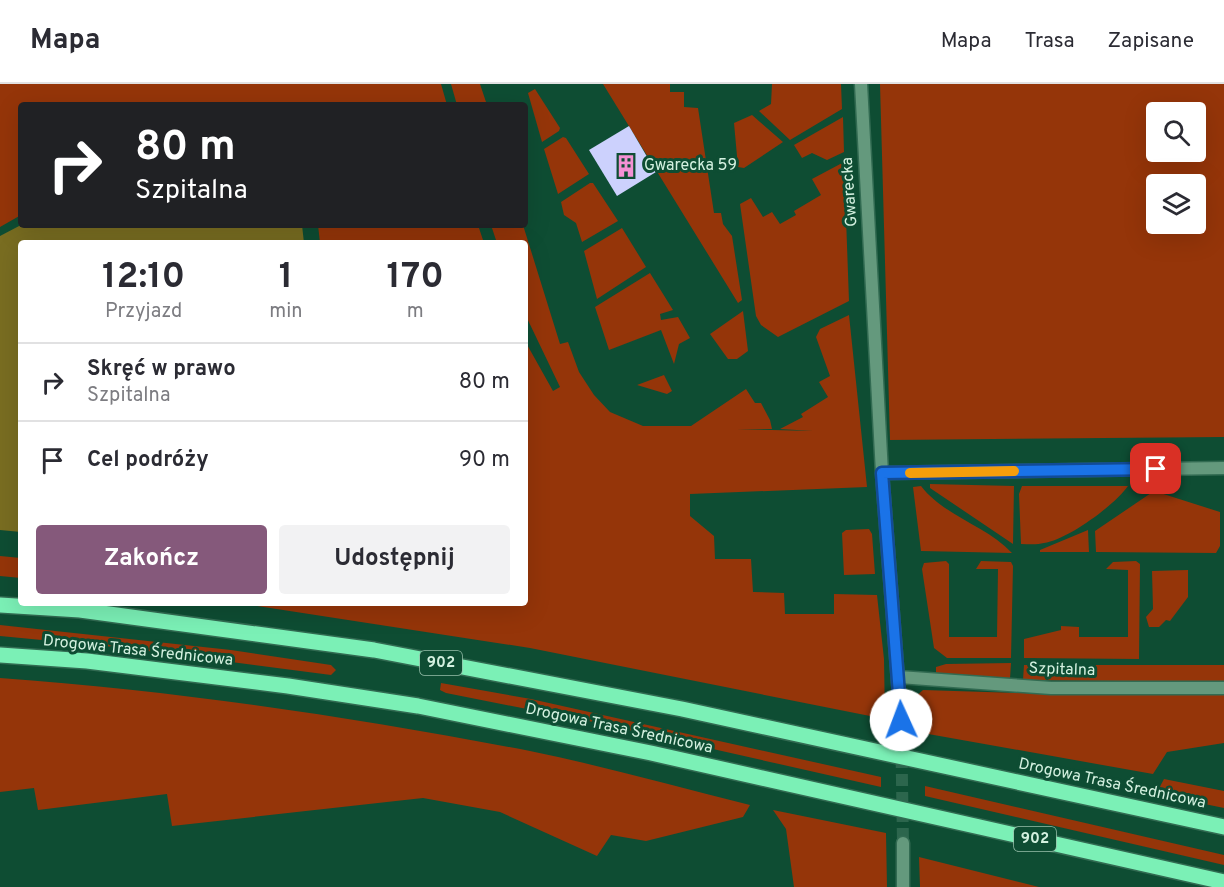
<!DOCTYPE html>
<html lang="pl">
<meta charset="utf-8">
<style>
:root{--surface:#fff;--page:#f2f2f3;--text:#2b2b33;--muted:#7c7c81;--line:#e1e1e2;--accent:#85597b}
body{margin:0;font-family:Overpass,sans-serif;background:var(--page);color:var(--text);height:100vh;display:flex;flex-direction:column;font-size:22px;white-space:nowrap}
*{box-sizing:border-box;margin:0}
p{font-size:20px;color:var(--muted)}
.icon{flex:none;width:33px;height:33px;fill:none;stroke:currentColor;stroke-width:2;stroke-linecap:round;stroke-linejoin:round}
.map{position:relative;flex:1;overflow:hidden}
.sheet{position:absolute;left:18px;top:156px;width:510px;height:366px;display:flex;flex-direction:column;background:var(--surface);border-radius:6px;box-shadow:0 6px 24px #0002}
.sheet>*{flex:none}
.top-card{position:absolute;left:18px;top:18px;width:510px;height:126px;border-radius:6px;box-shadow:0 6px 24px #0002;background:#202124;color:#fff;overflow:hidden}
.tools{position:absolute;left:1146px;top:18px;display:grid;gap:12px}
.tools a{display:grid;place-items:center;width:60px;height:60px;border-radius:6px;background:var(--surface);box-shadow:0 6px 24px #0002;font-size:30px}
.pin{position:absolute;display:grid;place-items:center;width:51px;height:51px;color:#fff;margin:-26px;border-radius:12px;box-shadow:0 3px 9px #0006}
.me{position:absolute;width:66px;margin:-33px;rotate:358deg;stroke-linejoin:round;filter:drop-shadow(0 0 4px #0008)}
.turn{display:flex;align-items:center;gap:21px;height:126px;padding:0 18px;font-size:27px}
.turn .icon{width:78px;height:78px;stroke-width:2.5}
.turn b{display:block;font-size:42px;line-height:51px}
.eta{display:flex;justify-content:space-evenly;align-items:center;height:102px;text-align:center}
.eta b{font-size:36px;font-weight:700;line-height:42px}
.button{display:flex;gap:12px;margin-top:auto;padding:12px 18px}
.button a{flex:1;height:69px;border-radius:6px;background:var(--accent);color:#fff;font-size:24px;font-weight:700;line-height:69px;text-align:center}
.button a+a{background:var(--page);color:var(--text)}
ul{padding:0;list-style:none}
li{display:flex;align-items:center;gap:18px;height:78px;padding:0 18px;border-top:2px solid var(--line)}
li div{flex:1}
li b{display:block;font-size:22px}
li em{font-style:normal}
header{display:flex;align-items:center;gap:36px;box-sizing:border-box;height:84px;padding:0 30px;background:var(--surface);border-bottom:2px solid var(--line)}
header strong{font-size:28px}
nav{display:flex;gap:33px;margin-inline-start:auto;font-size:21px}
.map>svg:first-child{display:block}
</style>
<header>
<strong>Mapa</strong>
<nav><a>Mapa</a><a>Trasa</a><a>Zapisane</a></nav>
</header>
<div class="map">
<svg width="1224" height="803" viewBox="0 0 1224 803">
<rect width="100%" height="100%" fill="#0e4d33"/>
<path fill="#953509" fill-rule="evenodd" d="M0 0H441L447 21H21V131L0 143Z
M451 0H480L487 21H457Z
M603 0H670V8H684V23L698 24 714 129H721L723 140 732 152 742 216 738 219Z
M772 0H841L842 25 790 56 759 27 771 20Z
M880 0H1224V353L890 356ZM1156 28H1196V68H1156ZM1156 100H1196V140H1156Z
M535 5 560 44 559 47 542 58 528 9Z
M752 31 783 58 744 84 738 83 734 39Z
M843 33 844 68 827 76 812 69 802 74 794 61Z
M563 53 566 54 589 90 558 110 544 65Z
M844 78 849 217 778 253 761 241 756 232 740 120 751 114 763 133 772 128 780 140 796 131 794 127 821 111 812 95Z
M590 99H593L618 137 582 158 576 139 564 131 561 118Z
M318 141H478L484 159H320Z
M491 141H523L560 260 568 258 579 288 594 311 610 328 643 342H691L746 305 755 319H761L770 336 772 345H737L813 347 780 345 803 333 801 330 828 313 819 298 830 292 816 253 820 245 849 231 867 403 690 410V432L714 452 715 475H751L753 508 784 509 785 530H834V510L877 511 884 575 885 635 530 564 238 519H525V257L553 307 560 303 525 230V159H497Z
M622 144 646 183 597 215 584 167Z
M650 189 673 226 660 230 661 236 678 233 690 254 679 260 674 280 661 246 609 266 595 223Z
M743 227 748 267 737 275H728L710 250Z
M664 291 672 307 667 310 637 301Z
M930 400 1014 402 1013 460 930 404Z
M921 402C944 432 987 442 1012 469L921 467 913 403Z
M1022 402H1128C1115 421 1067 456 1044 459 1037 461 1028 460 1021 460L1019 410Z
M1154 407 1220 428V462L1216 469 1096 468 1095 447Z
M869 445 872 450 875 490 844 491 842 449 846 446Z
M1088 446 1089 468H1040V466Z
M0 472 21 474V494L0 492Z
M946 477 949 480V553H997L998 485H976L981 477 1011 478 1013 482 1011 574H947L934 564 922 485 924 479Z
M1136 477 1140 480 1139 575 1024 574V555L1061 546V542L1079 543V553H1128V486L1106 485 1113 478Z
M1188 486V513L1170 537 1166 536 1159 543H1149L1146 533 1153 525 1152 487Z
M0 541 231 566 331 581 336 586 331 591 125 564 0 552Z
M1011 579 1010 595 936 589V583L946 580Z
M1024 581H1224V598L1023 596Z
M0 594C178 607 355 633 530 667 604 682 677 703 750 721L743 733 646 757 611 751 597 772 500 728 423 714 172 742 167 710 38 726 34 704 0 708Z
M441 599 531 615 881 693V703L593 638 446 609 440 606Z
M923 606 1053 610 1224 609V659L1167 668 1153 690 917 648 915 613Z
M1164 695 1224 707V724L1156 710Z
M925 702 1224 771V781L925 712Z
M773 726 886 749 887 803H794L786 745Z
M919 773 1039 803H920Z"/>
<path fill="#796d21" d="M21 141H302L304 159H21V448L0 446V152Z"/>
<path fill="#ccd1fd" d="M629 42 656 88 617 112 589 66Z"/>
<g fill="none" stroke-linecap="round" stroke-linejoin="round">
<path stroke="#2c664d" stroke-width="12" stroke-dasharray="12 6" stroke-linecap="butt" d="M901 636 903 759"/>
<g stroke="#326b52" stroke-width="15">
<path id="minor" d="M861 0 882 389 901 636
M882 389 1224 384
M899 593 1051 604H1224
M903 759V803"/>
</g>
<g stroke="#326b52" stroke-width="18">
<path id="primary" d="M0 521 80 526 374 566 682 625 1224 743
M0 571 87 577 288 602 418 622 651 669 1224 798"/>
</g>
<use href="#minor" stroke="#64997d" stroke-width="12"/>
<use href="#primary" stroke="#7bf0b6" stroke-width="15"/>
</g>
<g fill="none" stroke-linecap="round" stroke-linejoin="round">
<g stroke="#114b97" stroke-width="15">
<path id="route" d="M901 636 882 389 1156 385"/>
</g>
<use href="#route" stroke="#1a73e8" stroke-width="10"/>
<path stroke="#f59e0b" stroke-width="10" d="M910 389 1014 387"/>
</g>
<defs>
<g id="building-bare" transform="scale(1.8)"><path d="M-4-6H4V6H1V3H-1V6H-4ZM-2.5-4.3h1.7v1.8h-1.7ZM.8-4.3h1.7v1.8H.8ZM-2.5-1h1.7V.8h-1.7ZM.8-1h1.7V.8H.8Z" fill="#f491d4" stroke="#0e4d33" stroke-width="2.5" paint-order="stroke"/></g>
</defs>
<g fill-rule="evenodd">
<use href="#building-bare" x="626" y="82"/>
</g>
<g text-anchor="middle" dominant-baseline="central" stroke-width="6" stroke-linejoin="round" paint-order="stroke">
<g fill="#0e4d33" stroke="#99c0ac" stroke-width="1.5">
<rect x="420" y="567" width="42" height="24" rx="4.5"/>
<rect x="1014" y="743" width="42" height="24" rx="4.5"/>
</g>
<g font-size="15" font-weight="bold" fill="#d4f1e0">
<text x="441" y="579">902</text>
<text x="1035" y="755">902</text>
</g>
<g font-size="16" fill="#d4f1e0" stroke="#0e4d33" text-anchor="start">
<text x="644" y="82">Gwarecka 59</text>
</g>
<g font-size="16" fill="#d4f1e0" stroke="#0e4d33">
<text transform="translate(850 108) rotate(-94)">Gwarecka</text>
<text transform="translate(138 567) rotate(6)">Drogowa Trasa Średnicowa</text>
<text transform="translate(1062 586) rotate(2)">Szpitalna</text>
<text transform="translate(619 645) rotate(12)">Drogowa Trasa Średnicowa</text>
<text transform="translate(1112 700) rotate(12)">Drogowa Trasa Średnicowa</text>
</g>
</g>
</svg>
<div class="tools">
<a><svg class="icon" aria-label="search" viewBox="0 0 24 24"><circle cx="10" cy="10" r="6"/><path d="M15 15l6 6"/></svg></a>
<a><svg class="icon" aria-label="layers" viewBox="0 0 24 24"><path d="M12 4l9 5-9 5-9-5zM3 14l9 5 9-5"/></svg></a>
</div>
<div class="pin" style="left:1156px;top:385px;background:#d93025"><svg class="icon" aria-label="arrive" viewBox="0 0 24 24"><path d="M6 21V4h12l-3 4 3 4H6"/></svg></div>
<svg class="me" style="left:901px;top:636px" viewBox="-20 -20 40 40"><circle r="19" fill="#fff"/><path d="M0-13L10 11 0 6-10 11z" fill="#1a73e8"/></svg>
<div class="top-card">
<div class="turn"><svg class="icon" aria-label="right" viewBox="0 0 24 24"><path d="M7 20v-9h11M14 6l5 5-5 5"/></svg><div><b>80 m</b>Szpitalna</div></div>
</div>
<section class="sheet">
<div class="eta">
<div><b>12:10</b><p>Przyjazd</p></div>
<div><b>1</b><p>min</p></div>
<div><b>170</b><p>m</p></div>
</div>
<ul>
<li><svg class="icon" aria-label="right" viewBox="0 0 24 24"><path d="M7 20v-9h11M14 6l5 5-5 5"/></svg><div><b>Skręć w prawo</b><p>Szpitalna</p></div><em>80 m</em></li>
<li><svg class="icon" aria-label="arrive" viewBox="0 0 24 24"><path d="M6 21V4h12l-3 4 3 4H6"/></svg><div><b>Cel podróży</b></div><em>90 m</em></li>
</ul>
<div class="button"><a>Zakończ</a><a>Udostępnij</a></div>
</section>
</div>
